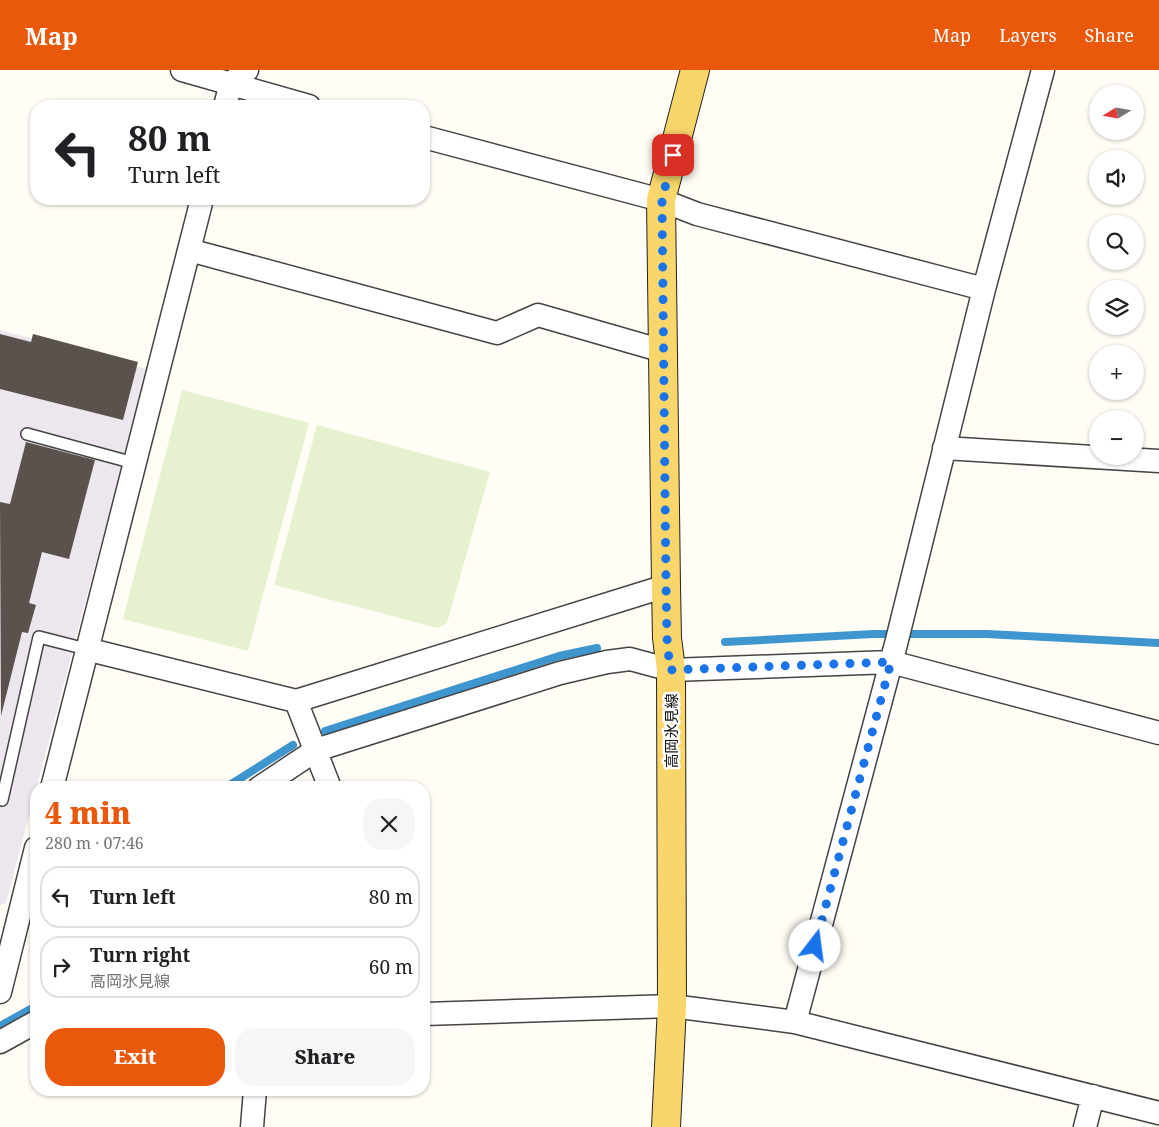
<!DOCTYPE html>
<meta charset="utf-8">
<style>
:root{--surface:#fff;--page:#f6f6f6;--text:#202124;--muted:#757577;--line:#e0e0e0;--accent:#ea580c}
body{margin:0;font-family:"Noto Serif","Noto Sans JP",serif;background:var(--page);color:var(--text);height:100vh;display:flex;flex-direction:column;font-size:19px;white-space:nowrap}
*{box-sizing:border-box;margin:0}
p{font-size:16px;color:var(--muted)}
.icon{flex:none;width:28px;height:28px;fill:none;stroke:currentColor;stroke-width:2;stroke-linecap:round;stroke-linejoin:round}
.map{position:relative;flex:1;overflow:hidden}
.sheet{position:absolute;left:30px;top:711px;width:400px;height:315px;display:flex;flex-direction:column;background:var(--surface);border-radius:20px;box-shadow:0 1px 4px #0004}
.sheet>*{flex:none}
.banner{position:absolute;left:30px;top:30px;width:400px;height:105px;border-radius:20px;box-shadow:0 1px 4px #0004;background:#fff;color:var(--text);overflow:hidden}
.needle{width:32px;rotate:259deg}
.buttons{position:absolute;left:1089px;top:15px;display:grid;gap:10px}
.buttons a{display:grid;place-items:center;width:55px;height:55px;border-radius:50%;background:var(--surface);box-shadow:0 1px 4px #0004;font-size:25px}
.pin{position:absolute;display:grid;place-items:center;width:42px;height:42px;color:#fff;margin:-21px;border-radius:10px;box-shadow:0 2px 8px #0006}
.me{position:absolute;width:55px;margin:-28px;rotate:15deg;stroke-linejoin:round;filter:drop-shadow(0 0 4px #0008)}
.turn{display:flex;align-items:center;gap:18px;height:105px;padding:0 15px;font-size:22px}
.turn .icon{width:65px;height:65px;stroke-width:2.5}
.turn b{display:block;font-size:35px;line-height:42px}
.round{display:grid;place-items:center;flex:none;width:52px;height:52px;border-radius:20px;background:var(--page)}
.headline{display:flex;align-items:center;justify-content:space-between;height:85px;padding:0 15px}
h1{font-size:30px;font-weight:800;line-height:38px;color:var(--accent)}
.button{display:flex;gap:10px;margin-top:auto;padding:10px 15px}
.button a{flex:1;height:58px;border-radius:20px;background:var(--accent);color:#fff;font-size:20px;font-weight:800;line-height:58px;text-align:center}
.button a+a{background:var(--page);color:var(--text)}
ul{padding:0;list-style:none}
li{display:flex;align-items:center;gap:15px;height:62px;margin:0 10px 8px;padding:0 5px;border:2px solid var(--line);border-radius:20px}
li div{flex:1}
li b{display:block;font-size:19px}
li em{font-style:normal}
header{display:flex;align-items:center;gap:30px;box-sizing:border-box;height:70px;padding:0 25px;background:var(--accent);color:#fff}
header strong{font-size:24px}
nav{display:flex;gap:28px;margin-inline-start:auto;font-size:18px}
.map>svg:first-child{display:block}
</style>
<header>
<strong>Map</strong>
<nav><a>Map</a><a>Layers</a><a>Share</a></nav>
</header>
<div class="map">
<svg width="1159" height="1057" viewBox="0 0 1159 1057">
<rect width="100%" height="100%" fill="#fffdf5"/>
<path fill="#eee6ef" d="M0 260 147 299 6 833 0 835Z"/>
<path fill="#e6f2cf" d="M182 320 309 353 248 581 123 549Z
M317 355 490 402 447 553 438 558 274 515Z"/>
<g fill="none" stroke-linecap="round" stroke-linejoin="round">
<path stroke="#3f96cf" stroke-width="8" d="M725 572 873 564H987L1159 573
M325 661 559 586 597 578
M225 718 293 675
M0 956 36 936"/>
</g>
<path fill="#5a524d" d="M0 264 31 272 33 264 138 292 123 350 0 319Z
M26 372 95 390 69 489 42 482 29 533 36 535 28 563 22 562 1 646 0 432 10 434Z"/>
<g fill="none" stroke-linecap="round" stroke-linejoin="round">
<g stroke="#444" stroke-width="14">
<path id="service" d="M27 364 134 393
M2 730 39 567 86 579"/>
</g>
<g stroke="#444" stroke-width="25">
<path id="minor" d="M182 0 309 36
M225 36 231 13 247 0
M424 67 661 130 697 144 984 219
M189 180 497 263 538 245 663 281
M944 378 1159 391
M86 579 296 631 666 516
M296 631 330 718
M52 718 202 129
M259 718 316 680 560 603 607 592 630 589 671 600 891 592 1159 663
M0 922 36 778
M424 944 672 936 795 952 1159 1043
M795 952 896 574 984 219 1043 0
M0 972 36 952
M252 1057 255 1020
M1085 1057 1093 1026"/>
</g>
<g stroke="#222" stroke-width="30">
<path id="primary" d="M666 1057 672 936 671 600 667 568 666 516 661 130 695 0"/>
</g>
<use href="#service" stroke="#fff" stroke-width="11"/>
<use href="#minor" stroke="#fff" stroke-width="22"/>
<use href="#primary" stroke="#f9d66b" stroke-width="28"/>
</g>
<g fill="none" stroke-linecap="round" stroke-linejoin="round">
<path stroke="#1a73e8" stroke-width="9" stroke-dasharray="0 16.2" d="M673 85 662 130 666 516 667 568 670 600 891 592 815 876"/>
</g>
<g text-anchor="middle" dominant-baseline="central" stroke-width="5" stroke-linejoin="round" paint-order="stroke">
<g font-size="15" fill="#111" stroke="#fff">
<text transform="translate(671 661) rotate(-90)">高岡氷見線</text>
</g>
</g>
</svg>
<div class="buttons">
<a><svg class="needle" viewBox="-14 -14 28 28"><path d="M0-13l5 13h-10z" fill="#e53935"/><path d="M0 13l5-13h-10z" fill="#757577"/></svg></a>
<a><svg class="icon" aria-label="sound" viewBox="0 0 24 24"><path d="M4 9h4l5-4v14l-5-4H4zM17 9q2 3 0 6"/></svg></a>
<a><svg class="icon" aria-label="search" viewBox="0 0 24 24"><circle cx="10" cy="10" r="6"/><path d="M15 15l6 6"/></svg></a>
<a><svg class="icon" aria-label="layers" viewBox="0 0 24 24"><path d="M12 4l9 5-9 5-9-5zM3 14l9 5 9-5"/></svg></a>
<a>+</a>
<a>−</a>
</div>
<div class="pin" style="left:673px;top:85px;background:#d93025"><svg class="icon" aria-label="arrive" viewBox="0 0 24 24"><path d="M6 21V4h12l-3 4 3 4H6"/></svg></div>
<svg class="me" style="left:815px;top:876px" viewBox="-20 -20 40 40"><circle r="19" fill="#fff"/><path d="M0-13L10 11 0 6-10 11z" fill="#1a73e8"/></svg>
<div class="banner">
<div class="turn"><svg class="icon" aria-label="left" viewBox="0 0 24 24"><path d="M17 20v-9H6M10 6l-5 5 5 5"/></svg><div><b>80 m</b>Turn left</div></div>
</div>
<section class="sheet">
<div class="headline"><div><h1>4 min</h1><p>280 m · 07:46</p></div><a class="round"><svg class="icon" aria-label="close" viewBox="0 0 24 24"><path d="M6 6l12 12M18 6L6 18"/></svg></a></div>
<ul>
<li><svg class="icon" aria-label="left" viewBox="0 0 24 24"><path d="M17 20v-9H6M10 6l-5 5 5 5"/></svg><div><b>Turn left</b></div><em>80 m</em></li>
<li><svg class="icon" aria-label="right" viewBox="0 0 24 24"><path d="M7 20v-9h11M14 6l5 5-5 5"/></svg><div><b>Turn right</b><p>高岡氷見線</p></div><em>60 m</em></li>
</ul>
<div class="button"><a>Exit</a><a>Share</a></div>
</section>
</div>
